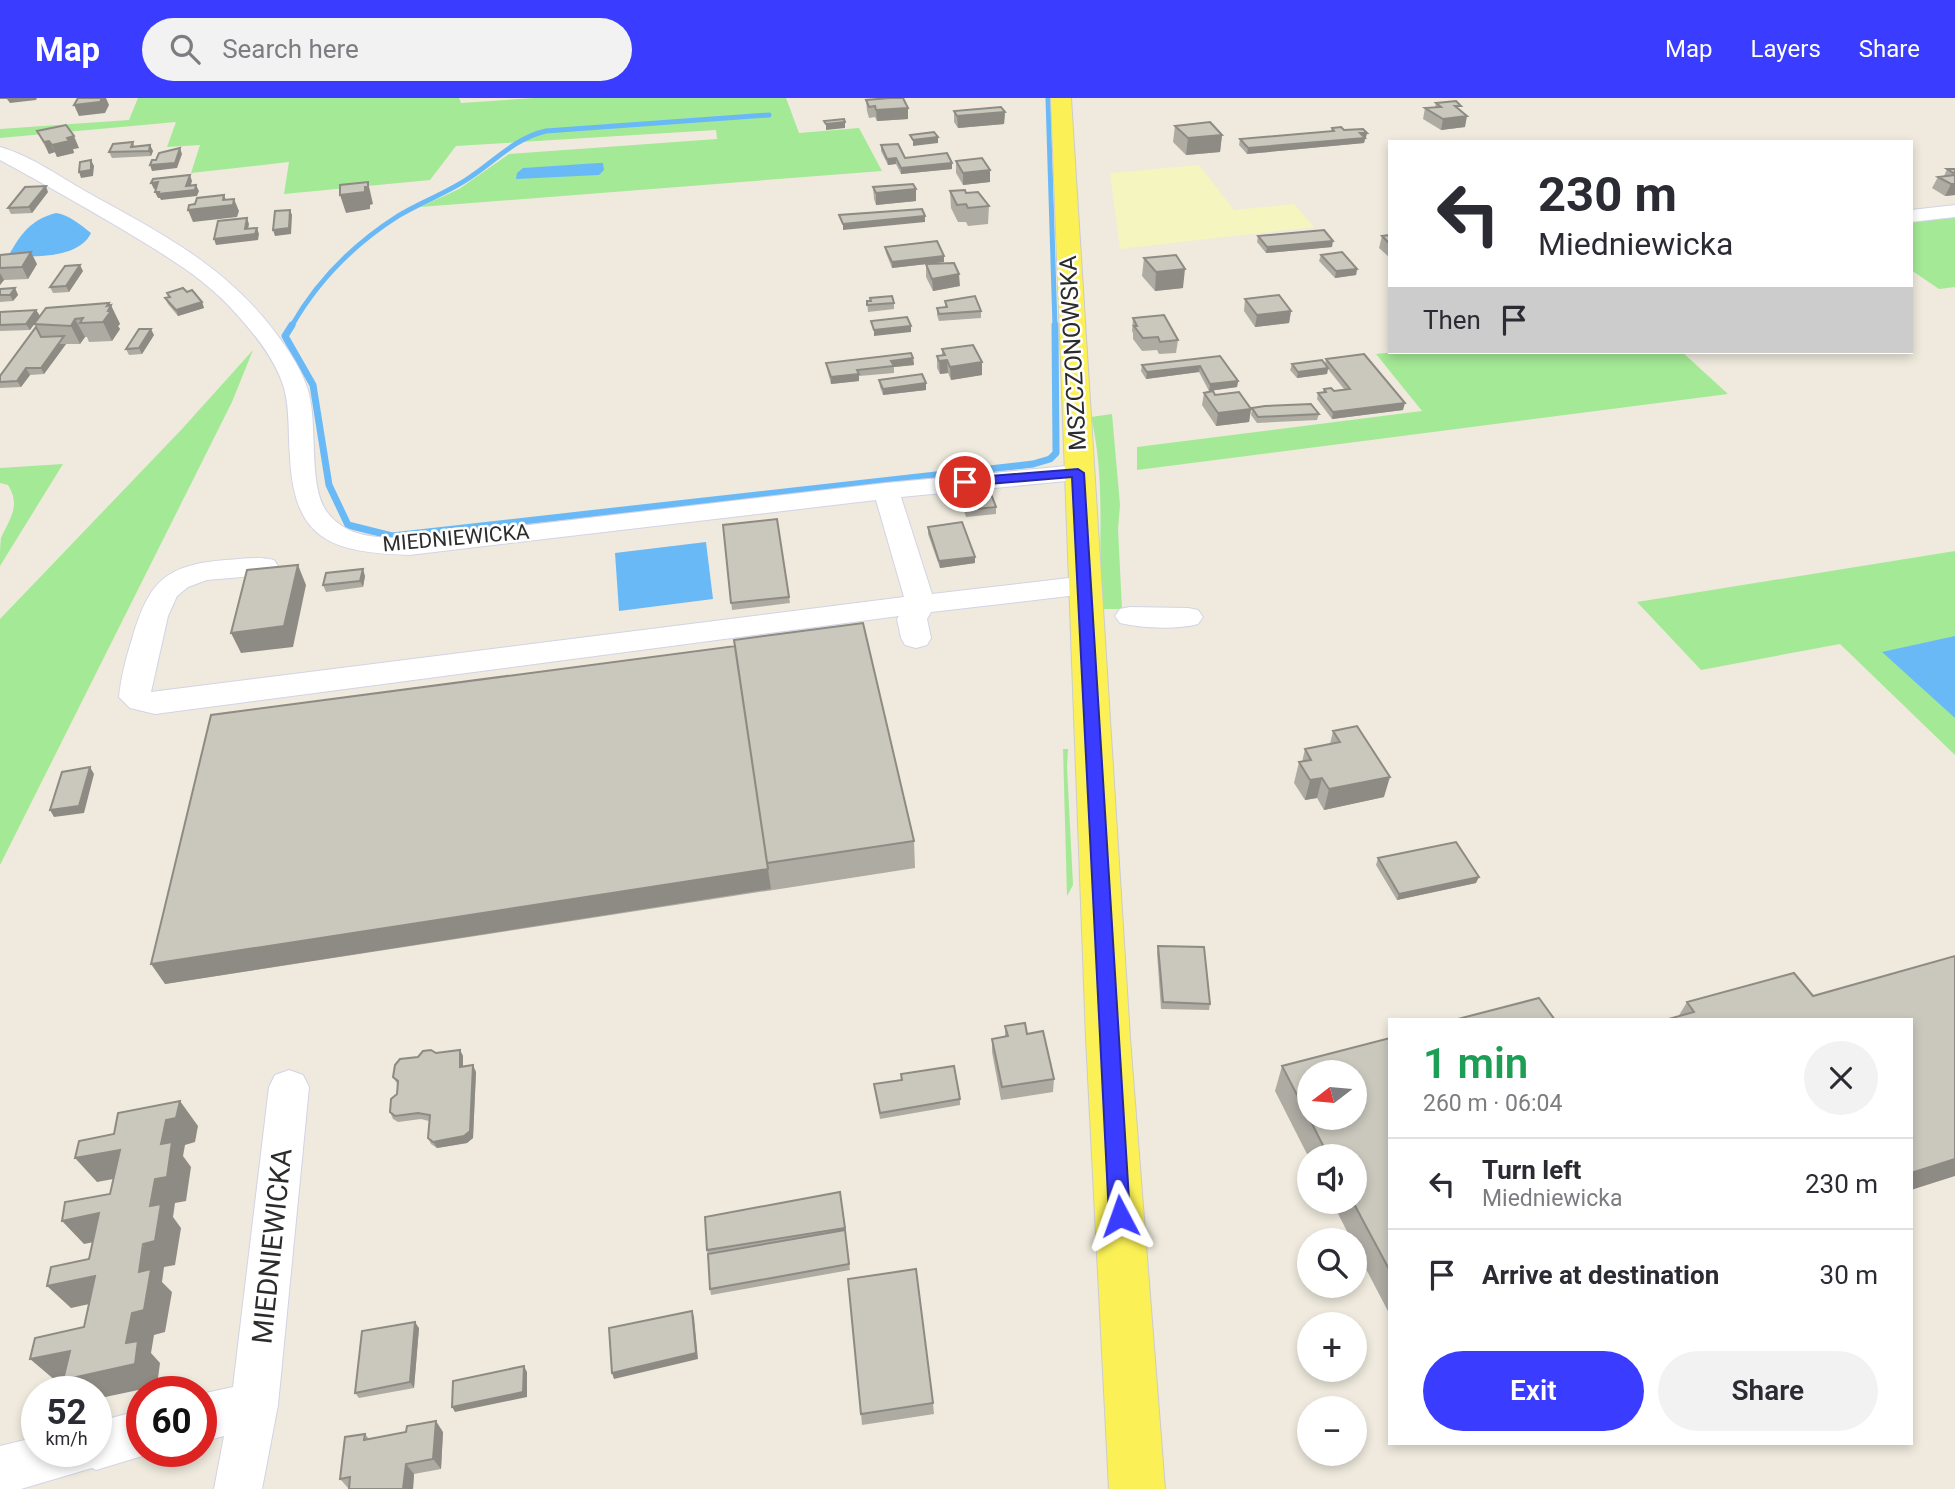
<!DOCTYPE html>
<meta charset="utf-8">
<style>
:root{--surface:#fff;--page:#f2f2f3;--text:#2b2b33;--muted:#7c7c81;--line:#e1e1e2;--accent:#3a3dff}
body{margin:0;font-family:Roboto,sans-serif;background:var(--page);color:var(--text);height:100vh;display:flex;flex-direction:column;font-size:26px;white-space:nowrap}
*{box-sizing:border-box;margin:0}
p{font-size:23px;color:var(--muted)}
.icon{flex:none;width:38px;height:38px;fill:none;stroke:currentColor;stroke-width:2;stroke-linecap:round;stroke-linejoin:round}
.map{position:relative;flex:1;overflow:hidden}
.sheet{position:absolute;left:1388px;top:920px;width:525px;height:427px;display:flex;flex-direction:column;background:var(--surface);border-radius:0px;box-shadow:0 4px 10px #0003}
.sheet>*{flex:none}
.banner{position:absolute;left:1388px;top:42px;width:525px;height:214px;border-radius:0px;box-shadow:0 4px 10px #0003;background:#fff;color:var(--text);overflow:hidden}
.needle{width:46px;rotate:254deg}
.fabs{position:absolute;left:1297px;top:962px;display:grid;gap:14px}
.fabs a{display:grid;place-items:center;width:70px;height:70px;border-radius:50%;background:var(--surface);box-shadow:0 4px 10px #0003;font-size:35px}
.speed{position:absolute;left:21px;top:1278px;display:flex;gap:14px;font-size:35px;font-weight:700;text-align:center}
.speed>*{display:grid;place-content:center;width:91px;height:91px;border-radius:50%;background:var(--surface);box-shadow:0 4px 10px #0003;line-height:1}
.speed small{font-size:18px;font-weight:400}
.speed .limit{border:10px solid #d22;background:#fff;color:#111}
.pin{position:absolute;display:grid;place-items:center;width:60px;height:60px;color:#fff;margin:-30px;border:4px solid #fff;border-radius:50%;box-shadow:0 2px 7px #0007}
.me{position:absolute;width:77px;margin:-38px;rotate:356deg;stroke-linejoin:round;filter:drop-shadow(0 0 5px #0008)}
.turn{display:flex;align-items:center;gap:24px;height:147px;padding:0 35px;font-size:32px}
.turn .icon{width:91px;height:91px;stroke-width:2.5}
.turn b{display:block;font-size:49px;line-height:60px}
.then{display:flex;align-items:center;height:66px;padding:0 35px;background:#0003;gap:14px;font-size:26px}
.round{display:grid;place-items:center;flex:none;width:74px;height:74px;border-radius:37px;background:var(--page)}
.head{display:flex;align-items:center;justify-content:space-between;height:119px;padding:0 35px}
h1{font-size:42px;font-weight:600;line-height:52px;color:#1e9e55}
.cta{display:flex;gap:14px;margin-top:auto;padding:14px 35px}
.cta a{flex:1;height:80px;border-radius:42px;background:var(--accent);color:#fff;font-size:28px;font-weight:600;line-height:80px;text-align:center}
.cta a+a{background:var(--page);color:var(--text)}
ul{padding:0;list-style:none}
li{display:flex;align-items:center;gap:21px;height:91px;padding:0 35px;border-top:2px solid var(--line)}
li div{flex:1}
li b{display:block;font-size:26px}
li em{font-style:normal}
header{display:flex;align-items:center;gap:42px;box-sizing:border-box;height:98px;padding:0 35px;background:var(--accent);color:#fff}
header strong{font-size:33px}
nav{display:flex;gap:38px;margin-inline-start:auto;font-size:24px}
.search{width:490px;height:63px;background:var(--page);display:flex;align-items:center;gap:18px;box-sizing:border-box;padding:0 24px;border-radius:38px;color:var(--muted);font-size:26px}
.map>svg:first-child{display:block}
</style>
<header>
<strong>Map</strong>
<div class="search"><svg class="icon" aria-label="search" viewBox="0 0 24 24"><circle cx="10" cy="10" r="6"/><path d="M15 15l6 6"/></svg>Search here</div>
<nav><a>Map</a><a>Layers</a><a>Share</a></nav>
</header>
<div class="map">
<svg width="1955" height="1391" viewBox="0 0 1955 1391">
<rect width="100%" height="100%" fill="#efeadd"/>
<path fill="#a4e996" d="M138 0H459L461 5 534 0H786L799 35 859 30 882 73 420 109 459 91 509 56 717 41 716 32 456 48 430 82 284 96 289 64 191 75 200 47 167 49 176 24 0 40V31L129 22Z
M1955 110V189L1939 191 1911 172V115Z
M253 252 232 304 0 767V521L182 331Z
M1396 254H1682L1728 296 1137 372V349L1422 313 1376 256Z
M1112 316 1120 407 1118 431 1122 511H1101C1098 447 1106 382 1091 319Z
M63 366 0 468C0 460 0 447 1 440 10 420 21 408 8 387L0 385V370Z
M1955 453V657L1840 546 1701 572 1637 504Z
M1063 651H1068L1067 669 1073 787 1067 798Z"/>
<path fill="#f4f5bf" d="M1199 67 1234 112 1294 106 1314 129 1120 151 1110 75Z"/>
<path fill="#6ab9f7" d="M599 65H603L604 72 599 77 516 81 517 75 523 70Z
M56 115C69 117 81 127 91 135 80 160 33 160 9 157 21 135 32 121 56 115Z
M706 444 713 501 619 513 615 455Z
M1955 538V620L1882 554Z"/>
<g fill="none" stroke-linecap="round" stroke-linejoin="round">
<path stroke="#6ab9f7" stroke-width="5" d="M1048 0 1055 229
M291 229C317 183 354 146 398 118 421 104 447 95 469 80 495 63 515 40 546 33L769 17"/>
<path stroke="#6ab9f7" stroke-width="7" d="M292 227 285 238 313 287 329 387 348 427 392 438 1033 366 1050 361 1056 355 1055 227"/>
<g stroke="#d2d3e6" stroke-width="2">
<path id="minor" d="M0 49C29 57 59 78 85 93 158 134 223 165 275 234 288 251 300 269 307 289 319 322 307 388 327 414 347 441 379 439 409 441L886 385 1078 367 1087 369 1091 375 1087 381 901 399 932 496 1086 478 1096 481 1100 487 1096 493 1086 496 931 514 927 521 931 540 927 547 916 550 905 547 901 540 897 521 899 518 155 616 130 610 119 599C121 579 126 560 132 541 149 484 164 467 226 462 242 461 258 458 274 462L278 468 274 474 264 477 207 482 188 489 177 498 168 518 151 594 904 499 876 402 409 457C333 454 294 444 290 359 288 336 290 312 284 290 276 263 257 239 239 219 205 179 164 157 120 130 81 107 41 84 0 62Z
M1955 107V119L1911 124V112Z
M1130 509 1188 510 1198 512 1203 519 1198 526C1176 532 1142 530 1120 525L1115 518 1120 511Z
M289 972 303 977 309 989 278 1307 262 1391H214L224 1338 201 1344V1296L233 1289 269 989 275 977Z
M142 1312V1353H159L96 1372 92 1370 21 1391H0V1348L37 1339V1353H96V1324Z"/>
</g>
<g stroke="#ccc" stroke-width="2">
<path id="major" d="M1051 0H1071L1130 940 1165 1391H1109L1086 940Z"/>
</g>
<use href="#minor" fill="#fff" fill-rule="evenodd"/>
<use href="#major" fill="#fbf156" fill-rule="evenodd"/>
</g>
<path fill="#aeaba3" d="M866 2 908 10V21L877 23 875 19 869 20 867 13Z
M1436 5 1460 12 1465 29 1441 32 1423 21 1425 10 1435 9Z
M954 13 1005 14 1004 26 958 30 954 24Z
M1175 28 1222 37 1220 54 1186 57 1173 44Z
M1332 30 1367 35 1366 40H1365L1364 45 1247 56 1239 47 1240 41 1331 33Z
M37 33 79 50 73 51 74 55 57 59 55 54 49 56Z
M133 44 135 49 150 47 153 53 151 58 112 60 109 54Z
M881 47 905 60 952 71 901 76 896 66 888 67 881 53Z
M956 63 990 84 963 87 956 75Z
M1947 71H1955V97L1945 98 1932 90 1938 79 1944 78Z
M873 89 916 103 876 107 874 101Z
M950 93 966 95 989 108 988 126 968 128 966 124H958L951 110Z
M48 94 32 115 11 116 8 110Z
M1390 137V160L1379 150 1382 138Z
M1258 138 1332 149 1266 155 1257 144Z
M885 149 944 164 892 170 886 155Z
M0 157 37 166 28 181 4 182 0 187Z
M1321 157 1357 171 1356 177 1335 180 1319 163Z
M1144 160 1183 190 1155 193 1142 178Z
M926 166 960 188 933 193 926 179Z
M83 173 69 194 53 195 50 189Z
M15 190 18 197 13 203 0 204V191Z
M167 195 202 204 204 210 178 218 168 206 165 200 168 199Z
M870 200 894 205V211L868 214 867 203H870Z
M1245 201 1291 213 1289 225 1255 229 1244 213Z
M945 203 981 213V220L939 223 937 217V210H945Z
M110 207 120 226 118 228 120 231 112 243 89 244 87 239H85L80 246H66L44 276 30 277 21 289 0 290V278L36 229 34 226Z
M36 212 40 218 30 232 0 233V214Z
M1133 220 1178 242 1176 255 1159 256 1157 252 1142 253 1133 241V235L1132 233Z
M154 237 142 256 129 257 126 251Z
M942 251 982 277 951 282 948 275 940 276 937 270V258L942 257Z
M1220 258 1238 283 1237 289 1209 293 1199 274 1146 281 1141 273 1142 267Z
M913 260 914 267 894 269V275L859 278V283L831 286 827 271 826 265Z
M1326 261 1403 312 1332 321 1317 301 1318 295 1323 294 1324 291 1334 293 1344 291 1328 271 1327 276 1297 280 1290 272 1292 266H1325Z
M879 282 926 292 883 297 880 289Z
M1204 295 1215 297 1251 311 1249 324 1216 328 1202 307Z
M1252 310 1319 316 1317 322 1257 325 1251 317Z
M962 399 996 409V416L966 419 962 406Z
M777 421 790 505 732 512 723 427Z
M928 429 975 459V465L940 470 928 436Z
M365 478 363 489 326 494 323 487Z
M211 617 914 743 915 770 165 886Z
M1333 633 1384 699 1324 712 1317 700 1305 702 1294 685 1299 664H1302L1305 651 1330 646Z
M1378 760 1476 785 1397 802 1376 767Z
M1158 848 1210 906 1209 912 1161 911 1157 855Z
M1687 904 1955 1078 1678 919Z
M1005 928 1027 936 1054 981 1053 994 1001 1002 992 954V941L1005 939Z
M1390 940V1217L1354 1148V1143H1352L1332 1104H1354V1059L1309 1060 1275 993 1282 968Z
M460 952 463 958V969L476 974 473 1040 467 1045 437 1050 431 1046 428 1040 429 1023 421 1021 398 1024 393 1021 390 1014 397 996 398 987 393 979 436 955Z
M901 982 960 1001V1007L880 1021 874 986Z
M840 1094 850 1172 711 1197 710 1191 707 1152Z
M419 1230 414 1290 359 1300 355 1295Z
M933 1305 934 1316 862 1327 861 1316Z
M443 1334 441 1371 414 1376 413 1391H349L340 1381 365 1336 369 1341Z"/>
<path fill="#8d8b84" d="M0 0H37L36 2 10 5 7 1H0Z
M102 0H106L109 7 105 15 79 18 74 7Z
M908 10V21L877 23 876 12Z
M1005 14 1004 26 958 30 957 18Z
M1467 18 1465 29 1441 32 1443 21Z
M845 24V30L826 32V26Z
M1367 35 1364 45 1247 56 1248 50Z
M1222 37 1220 54 1186 57 1188 40Z
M74 38 79 50 73 51 74 55 57 59 52 47 67 40Z
M938 39V45L913 48V42Z
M49 43 55 54 49 56 44 44Z
M150 47 153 53 151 58 149 53Z
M180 50 182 56 177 70 152 73 150 67Z
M896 60V66L888 67 887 61Z
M91 62 94 68 93 78 81 80 79 74Z
M952 65V71L901 76V70Z
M990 72V84L963 87V75Z
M190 77 192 83 189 93 196 87 199 93 197 98 161 102 160 100H158L155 94 186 88Z
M158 84 161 90 154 91 151 85Z
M368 84 373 106 370 107V111L346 115 340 97 365 89Z
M1951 86H1955V97L1945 98Z
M46 88 48 94 32 115 29 109Z
M916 91V103L876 107V95Z
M224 97 228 108 234 101 239 113 237 119 193 124 188 112 223 102Z
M290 112 292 117 291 136 275 138 273 132Z
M925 118V124L843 132V126Z
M247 120 249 126 247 137 257 130 259 136 258 142 216 147 214 141 245 131Z
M1333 143 1332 149 1266 155 1267 149Z
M31 154 37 166 28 181 22 169Z
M944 158V164L892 170V164Z
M80 167 83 173 69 194 66 188Z
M1185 171 1183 190 1155 193 1156 174Z
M1357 171 1356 177 1335 180 1336 173Z
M0 175 4 182 0 187Z
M959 176 960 188 933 193 932 181Z
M15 190 18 197 13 203 10 197Z
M202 204 204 210 178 218 176 212Z
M109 205 111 208V207L120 226 118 228 120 231 112 243 103 224 107 208Z
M36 212 40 218 30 232 26 226Z
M1291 213 1289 225 1255 229 1257 217Z
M75 221 85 239 80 246 71 228Z
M911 228V234L874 238V232Z
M151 231 154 237 142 256 139 250Z
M59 246H66L44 276 41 270Z
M913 260 914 267 894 269 891 263Z
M947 262 948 275 940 276 939 263Z
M982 264V277L951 282 950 269Z
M1200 268 1199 274 1146 281 1147 274Z
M26 270 30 277 21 289 17 283Z
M1328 270 1327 276 1297 280 1298 274Z
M859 276V283L831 286V279Z
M1238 283 1237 289 1209 293 1210 286Z
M926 285V292L883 297V291Z
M1405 305 1403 312 1332 321 1333 314Z
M1251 311 1249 324 1216 328 1218 315Z
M975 459V465L940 470 939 463Z
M298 467 306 487 293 549 241 555 231 535Z
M363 471 365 478 363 489 360 483Z
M90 669 94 676 84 715 54 719 50 712Z
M1390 679 1384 699 1324 712 1329 691Z
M1322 680 1317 700 1305 702 1310 682Z
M768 771 771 791 165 886 151 866Z
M1479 779 1476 785 1397 802 1399 796Z
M460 952 463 958V976L460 969Z
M473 967 476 974 473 1040 467 1045 437 1050 433 1044Z
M180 1003 198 1028 195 1044 185 1047 183 1058 191 1069 186 1103 175 1105 173 1119 181 1130 175 1167 164 1169 162 1184 172 1194 165 1234 154 1237 151 1255 160 1265 157 1288 96 1301V1293H77L63 1282 126 1245 166 1022Z
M120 1052 140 1076 97 1084 75 1060Z
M1955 1061V1078L1911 1092V1075Z
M99 1115 120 1139 84 1146 62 1123Z
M95 1178 117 1200 71 1210 47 1188Z
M692 1213 694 1219 698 1261 614 1281 612 1275Z
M415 1224 419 1230 414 1290 410 1284Z
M70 1253 93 1274 56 1283 30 1261Z
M524 1268 527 1274V1299L455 1314 452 1309Z
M436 1323 443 1334 441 1371 433 1361Z
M406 1366 414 1376 413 1391H403Z"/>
<path fill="#cac7bd" stroke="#8d8b84" stroke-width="2" d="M78 0H102L100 4 74 7Z
M890 0H903L908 10 876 12 875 8 869 9 866 2Z
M1456 3 1461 8H1455L1467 18 1443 21 1425 10 1441 9 1436 5Z
M1001 9 1005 14 957 18 954 13Z
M844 21 845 24 826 26 824 23Z
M1210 24 1222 37 1188 40 1175 28Z
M66 27 74 38 67 40 69 43 52 47 49 43 44 44 37 33Z
M1341 29 1344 32 1363 31 1367 35H1360L1365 40 1248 50 1240 41 1334 33 1332 30Z
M934 34 938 39 913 42 910 37Z
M133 44 131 49 150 47 149 53 109 54 113 46Z
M898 46 905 60 947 55 952 65 901 70 896 60 887 61 881 47Z
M180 50 175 65 150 67 152 62H156L159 55Z
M982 60 990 72 963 75 956 63Z
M91 62V72L79 74 80 64Z
M1947 71H1955V76Z
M190 77 186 88 196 87 195 92 158 96 159 94H155L158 84 151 85 153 81Z
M1955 77V86H1951L1938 79Z
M368 84V89H365V94L340 97V87Z
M913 86 916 91 876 95 873 89Z
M46 88 29 109 8 110 25 89Z
M965 92 966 95 978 94 989 108 968 110 966 106 957 107 950 93Z
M224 97 223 102 234 101 233 107 188 112 189 107 195 106 197 100Z
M922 111 925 118 843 126 839 117Z
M290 112 289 130 273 132 275 113Z
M247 120 245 131 257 130 255 136 214 141 218 123Z
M1324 132 1333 143 1267 149 1258 138Z
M1390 137V146L1382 138Z
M937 143 944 158 892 164 885 149Z
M31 154 22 169 0 170V157Z
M1342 154 1357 171 1336 173 1321 157Z
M1176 157 1185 171 1156 174 1144 160Z
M954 165 959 176 932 181 926 166Z
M80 167 66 188 50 189 65 168Z
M15 190 10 197H0V191Z
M183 190 187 194 192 192 202 204 176 212 165 200 170 199 167 195Z
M1279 197 1291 213 1257 217 1245 201Z
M892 198 894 205 867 207V203H871L870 200Z
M975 198 981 213 939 216 937 210 947 209 945 203Z
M109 205 107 208 111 207 108 213H111L103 224 80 225 83 220 75 221 71 228 34 226 46 210Z
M36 212 26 226 0 227V214Z
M1164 217 1178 242 1160 244 1158 239 1143 240 1134 228H1137L1133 220Z
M907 219 911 228 874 232 871 223Z
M36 229 41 239 64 238 41 270H26L17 283 0 284V278Z
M139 231H151L139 250 126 251Z
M973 247 982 264 950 269 947 262 939 263 937 258 945 257 942 251Z
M911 255 913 260 891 263 894 268 857 272 859 276 831 279 826 265Z
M1364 256 1405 305 1333 314 1318 295 1326 294 1324 291 1331 290 1334 293 1350 291 1326 261Z
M1220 258 1238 283 1210 286 1200 268 1147 274 1142 267Z
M1322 262 1328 270 1298 274 1292 266Z
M922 276 926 285 883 291 879 282Z
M1213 293 1215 297 1239 294 1251 311 1218 315 1204 295Z
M1311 306 1319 316 1258 319 1252 310 1265 308Z
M991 396 996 409 966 412 962 399Z
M777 421 789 499 731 505 723 427Z
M962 424 975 459 939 463 928 429Z
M298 467 284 528 231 535 247 472Z
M363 471 360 483 323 487 326 475Z
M863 525 914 743 767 765 734 542Z
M735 548 768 771 151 866 211 617Z
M1357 628 1390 679 1329 691 1322 680 1310 682 1299 664 1311 662 1305 651 1340 644 1333 633Z
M90 669 79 708 50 712 62 674Z
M1456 744 1479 779 1399 796 1378 760Z
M1158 848 1204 849 1210 906 1163 904Z
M1955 858V1061L1911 1075V922H1665L1694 914 1687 904 1794 875 1813 898Z
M1539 900 1555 922H1454Z
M1025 925 1027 936 1043 933 1054 981 1002 989 992 941 1008 938 1005 928Z
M1390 940V1173L1353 1104H1354V1059H1329L1309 1020H1354V975H1309V1020L1282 968Z
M431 952 436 955 460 952V969L473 967 470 1033 464 1038 433 1044 428 1040 430 1017 418 1015 395 1018 390 1014 391 1001 397 996 398 983 393 979 395 967 400 961 418 959 423 953Z
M954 968 960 1001 880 1015 874 986 902 982 901 976Z
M180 1003 176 1020 166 1022 161 1046 172 1044 167 1079 155 1081 150 1108 161 1106 155 1143 143 1146 139 1174 151 1171 144 1212 132 1215 126 1245 138 1243 135 1266 63 1282 70 1253 30 1261 35 1240 84 1229 95 1178 47 1188 51 1169 89 1161 99 1115 62 1123 65 1104 110 1096 120 1052 75 1060 79 1043 114 1036 118 1015Z
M840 1094 845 1130 707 1152 705 1119Z
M845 1132 849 1166 710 1191 708 1156Z
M916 1171 933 1305 861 1316 848 1181Z
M692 1213 696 1255 612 1275 609 1230Z
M415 1224 410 1284 355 1295 362 1233Z
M524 1268 523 1294 452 1309 453 1283Z
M436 1323 433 1361 406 1366 403 1391H349L350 1379 340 1381 345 1339 365 1336 364 1342 406 1334 407 1328Z"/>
<path fill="#3a3dff" stroke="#2628a6" stroke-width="2" d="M1078 371 1084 375 1130 1118 1127 1125 1120 1127 1112 1125 1109 1118 1072 379 965 388 959 384 965 380Z"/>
<g text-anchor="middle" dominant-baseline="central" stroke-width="5" stroke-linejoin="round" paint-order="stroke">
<g font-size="21" fill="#2c2c2c" stroke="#fff">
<text transform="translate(456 440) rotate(-5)">MIEDNIEWICKA</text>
</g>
<g font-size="24" fill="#2c2c2c" stroke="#fff">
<text transform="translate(1073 255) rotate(-93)">MSZCZONOWSKA</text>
</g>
<g font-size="28" fill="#2c2c2c" stroke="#fff">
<text transform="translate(272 1148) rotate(-84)">MIEDNIEWICKA</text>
</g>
</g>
</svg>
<div class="fabs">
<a><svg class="needle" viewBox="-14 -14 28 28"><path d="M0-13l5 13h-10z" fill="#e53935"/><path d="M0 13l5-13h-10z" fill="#7c7c81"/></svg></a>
<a><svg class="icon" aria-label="sound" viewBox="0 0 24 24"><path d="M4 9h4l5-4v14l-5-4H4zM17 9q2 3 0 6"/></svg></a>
<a><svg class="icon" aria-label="search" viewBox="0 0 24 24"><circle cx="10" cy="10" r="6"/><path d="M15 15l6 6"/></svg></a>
<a>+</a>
<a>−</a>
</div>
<div class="speed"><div>52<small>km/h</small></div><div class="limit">60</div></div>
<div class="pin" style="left:965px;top:384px;background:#d93025"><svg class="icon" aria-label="arrive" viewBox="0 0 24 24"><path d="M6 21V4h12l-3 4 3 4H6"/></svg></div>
<svg class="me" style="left:1120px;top:1118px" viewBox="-20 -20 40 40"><path d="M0-17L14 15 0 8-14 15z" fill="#3a3dff" stroke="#fff" stroke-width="4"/></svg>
<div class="banner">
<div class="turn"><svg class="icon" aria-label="left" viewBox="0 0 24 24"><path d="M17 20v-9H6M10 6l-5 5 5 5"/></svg><div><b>230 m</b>Miedniewicka</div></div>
<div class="then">Then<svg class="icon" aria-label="arrive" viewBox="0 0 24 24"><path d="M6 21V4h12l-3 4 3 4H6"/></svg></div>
</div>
<section class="sheet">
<div class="head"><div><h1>1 min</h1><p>260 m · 06:04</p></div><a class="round"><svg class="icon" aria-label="close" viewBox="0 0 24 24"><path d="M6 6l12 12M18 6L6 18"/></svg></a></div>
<ul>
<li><svg class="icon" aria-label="left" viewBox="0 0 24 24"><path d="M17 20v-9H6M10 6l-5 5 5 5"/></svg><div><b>Turn left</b><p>Miedniewicka</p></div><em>230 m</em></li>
<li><svg class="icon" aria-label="arrive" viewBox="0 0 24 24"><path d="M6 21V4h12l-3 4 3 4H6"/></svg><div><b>Arrive at destination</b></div><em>30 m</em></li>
</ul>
<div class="cta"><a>Exit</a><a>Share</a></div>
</section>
</div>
